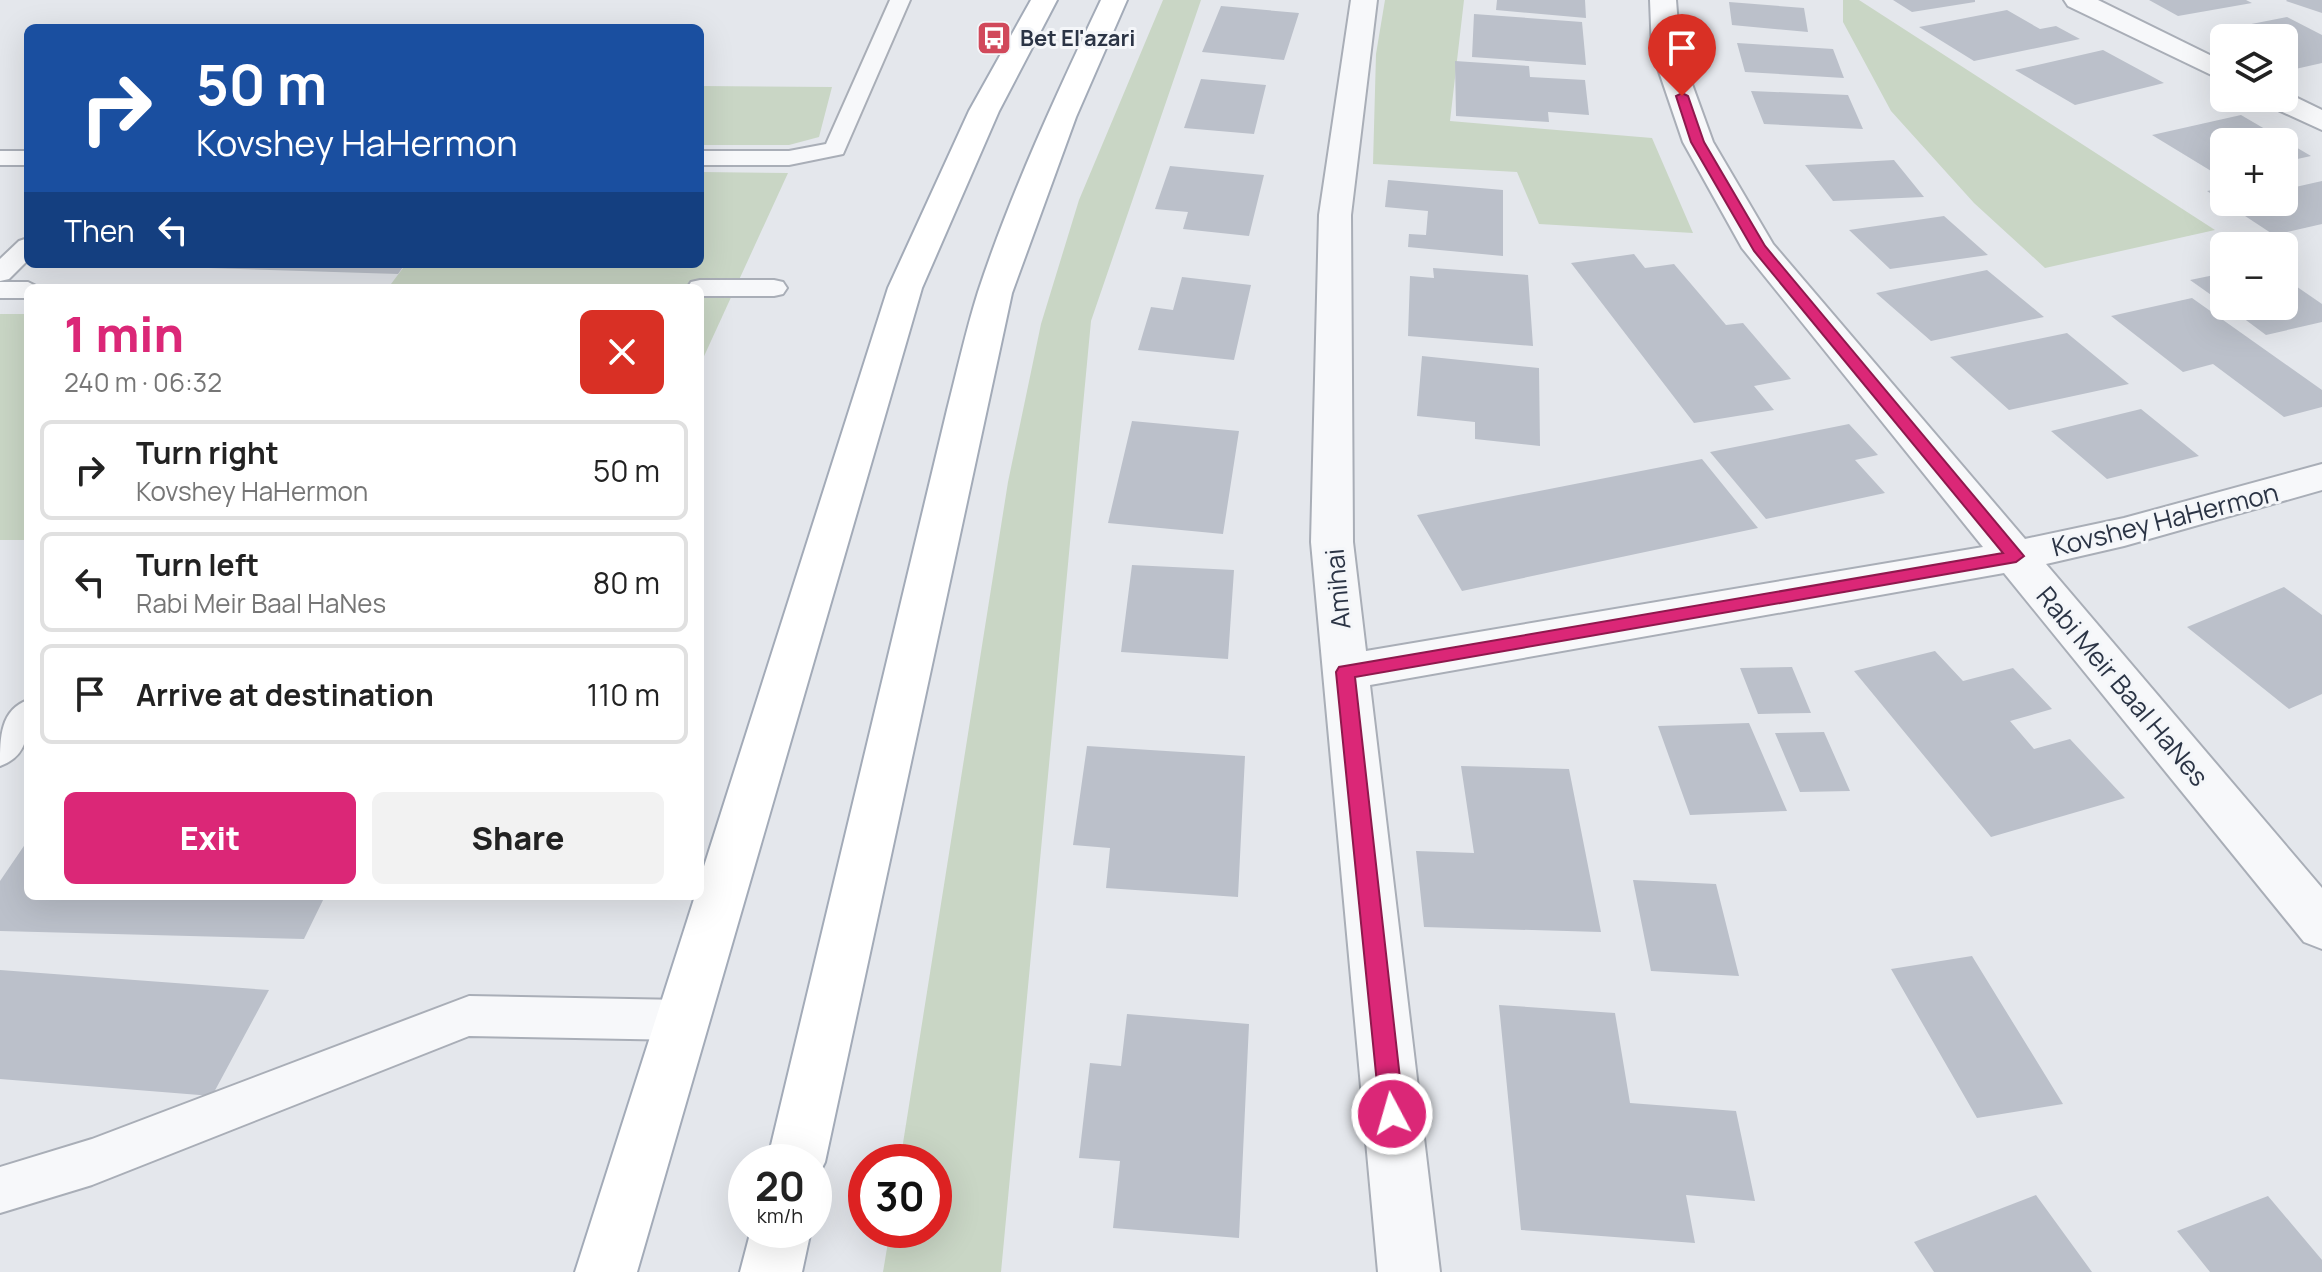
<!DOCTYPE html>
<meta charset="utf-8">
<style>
:root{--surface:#fff;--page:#f2f2f2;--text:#222;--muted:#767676;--line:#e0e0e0;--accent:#db2777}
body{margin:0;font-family:Manrope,sans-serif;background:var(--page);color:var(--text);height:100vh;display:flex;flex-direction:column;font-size:30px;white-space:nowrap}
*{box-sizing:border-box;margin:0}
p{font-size:26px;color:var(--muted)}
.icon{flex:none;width:44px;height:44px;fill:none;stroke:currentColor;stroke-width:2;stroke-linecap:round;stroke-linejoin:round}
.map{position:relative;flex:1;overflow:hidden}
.drawer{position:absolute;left:24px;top:284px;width:680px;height:616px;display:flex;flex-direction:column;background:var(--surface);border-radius:12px;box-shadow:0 8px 32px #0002}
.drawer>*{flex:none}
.hud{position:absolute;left:24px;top:24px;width:680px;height:244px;border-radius:12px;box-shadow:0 8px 32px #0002;background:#1a4fa0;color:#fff;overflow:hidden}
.fabs{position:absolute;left:2210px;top:24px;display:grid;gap:16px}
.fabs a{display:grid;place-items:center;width:88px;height:88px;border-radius:12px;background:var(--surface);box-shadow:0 8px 32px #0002;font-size:40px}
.speed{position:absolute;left:728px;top:1144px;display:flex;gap:16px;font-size:40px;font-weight:700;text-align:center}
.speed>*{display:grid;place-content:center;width:104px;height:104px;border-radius:50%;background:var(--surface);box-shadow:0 8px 32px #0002;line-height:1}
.speed small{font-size:20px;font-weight:400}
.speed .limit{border:12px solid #d22;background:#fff;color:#111}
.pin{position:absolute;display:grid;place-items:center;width:68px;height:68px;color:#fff;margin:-82px -34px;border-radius:50% 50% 50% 0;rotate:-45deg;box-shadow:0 0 8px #0007}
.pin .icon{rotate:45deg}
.me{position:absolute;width:88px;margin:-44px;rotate:354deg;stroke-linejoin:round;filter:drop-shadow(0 0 6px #0008)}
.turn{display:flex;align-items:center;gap:28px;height:168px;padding:0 40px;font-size:36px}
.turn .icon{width:104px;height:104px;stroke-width:2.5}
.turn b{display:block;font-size:56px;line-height:68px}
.then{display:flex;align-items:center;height:76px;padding:0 40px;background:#0003;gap:16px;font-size:30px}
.round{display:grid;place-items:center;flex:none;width:84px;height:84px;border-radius:12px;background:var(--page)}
.head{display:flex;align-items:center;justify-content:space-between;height:136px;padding:0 40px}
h1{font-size:48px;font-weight:800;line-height:60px;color:var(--accent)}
.primary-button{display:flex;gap:16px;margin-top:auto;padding:16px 40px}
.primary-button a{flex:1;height:92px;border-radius:12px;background:var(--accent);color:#fff;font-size:32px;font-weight:800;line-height:92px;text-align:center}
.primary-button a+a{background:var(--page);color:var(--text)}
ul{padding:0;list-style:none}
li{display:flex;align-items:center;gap:24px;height:100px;margin:0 16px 12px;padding:0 24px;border:4px solid var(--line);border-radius:12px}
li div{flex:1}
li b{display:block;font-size:30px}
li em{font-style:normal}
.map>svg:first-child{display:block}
</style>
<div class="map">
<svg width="2322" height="1272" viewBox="0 0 2322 1272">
<rect width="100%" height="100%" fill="#e4e7ec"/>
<path fill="#c9d6c5" d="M1163 0H1201L1091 321 1001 1272H883L890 1230H934V1162H900L1008 482 1041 324 1079 200Z
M1385 0H1464L1450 121 1652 138 1693 233 1539 224 1517 172 1373 164 1376 54Z
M1843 0H1859L2215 230 2045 268 1974 203 1891 111 1843 22Z
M700 86 832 87 819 137 789 145H700Z
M700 172 788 173 700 365V288H388L406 264H700Z
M0 314H28V540H0Z"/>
<path fill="#bbc0ca" d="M1497 0H1585L1586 18 1496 10Z
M1893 0H1975V2L1912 12Z
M2149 0H2246L2252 3 2178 16Z
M2287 0H2322V13L2286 1Z
M1729 2 1804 8 1808 32 1732 25Z
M1221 6 1299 13 1284 60 1202 52Z
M2007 10 2040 29 2056 26 2080 39 1974 61 1919 27Z
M1474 14 1582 22 1586 65 1472 57Z
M2287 17 2322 35V63L2291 70 2284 66V38H2257L2236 27Z
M1737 43 1833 49 1844 78 1745 72Z
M2103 50 2164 83 2075 105 2015 70Z
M1455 61 1529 66 1530 77 1585 80 1589 115 1548 112 1549 122 1456 116Z
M1201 79 1266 85 1254 134 1184 128Z
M1751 91 1848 95 1863 129 1764 124Z
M2241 115 2311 156 2284 162V142H2224V176L2221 177 2152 135Z
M1894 160 1924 197 1833 201 1805 165Z
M1170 166 1264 175 1249 236 1183 229 1188 212 1155 209Z
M1388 180 1503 190V256L1408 247 1409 234 1426 235 1428 211 1385 207Z
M2322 181V224L2274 235 2207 191 2224 188V202H2284V184L2291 188Z
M1944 216 1988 255 1890 269 1849 230Z
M1634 254 1645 268 1674 264 1726 325 1743 323 1791 379 1754 386 1774 410 1694 423 1571 263Z
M83 264H405L398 274Z
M1433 268 1528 275 1533 346 1408 336 1410 276 1434 278Z
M1987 270 2044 317 1931 341 1876 293Z
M2224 273V304L2190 280Z
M1182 277 1251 285 1234 360 1138 350 1151 307 1173 310Z
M2284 278 2322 304V322L2266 335 2227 306H2284Z
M2192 298 2322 390V407L2284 417 2213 364 2183 372 2111 316Z
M2067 333 2129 384 2009 410 1950 357Z
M1422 356 1539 368 1540 446 1475 439V422L1417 416Z
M2141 409 2199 456 2107 479 2051 431Z
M1132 421 1239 431 1223 534 1108 523Z
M1849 424 1878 455 1855 460 1885 493 1766 519 1710 452Z
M1702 459 1758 528 1462 591 1417 515Z
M1132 565 1234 570 1228 659 1121 652Z
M2284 587 2322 615V694L2289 709 2187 627Z
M1935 651 1963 681 2013 668 2052 709 2010 721 2034 749 2070 739 2125 798 1991 837 1854 671Z
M1792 667 1811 713 1758 714 1740 668Z
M1749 723 1787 811 1690 815 1658 726Z
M1824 732 1850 791 1800 792 1775 733Z
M1087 746 1245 756 1238 897 1106 888 1110 848 1073 845Z
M1461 766 1569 769 1601 932 1424 927 1416 851 1474 853Z
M28 840V896H325L304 939 0 931V881Z
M1633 880 1716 884 1739 976 1651 971Z
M1972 956 2063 1104 1977 1118 1891 969Z
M0 970 269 990 212 1096 0 1079Z
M1499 1005 1615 1013 1630 1103 1736 1111 1755 1201 1686 1195 1695 1243 1521 1230Z
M1127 1014 1249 1024 1239 1238 1113 1228 1120 1161 1079 1158 1090 1063 1121 1066Z
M2036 1195 2092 1272H1934L1914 1242Z
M2268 1196 2322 1260V1272H2210L2177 1231Z"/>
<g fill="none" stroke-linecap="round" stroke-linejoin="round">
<g stroke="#a9aeb7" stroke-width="4">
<path id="service" d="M890 0H910L843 154 789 165H700V151H789L826 144Z
M0 151H28V165H0Z
M28 238V260L9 279 0 281V259L19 241Z
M700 280H774L783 282 787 288 783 294 774 296H700V288H687L691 282Z
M0 282H28L40 288H28V298H0Z
M28 700C28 728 31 755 0 766 0 738 0 710 28 700Z
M469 996 683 1000 698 1006 704 1020 698 1034 683 1040 469 1036 92 1185 0 1213V1167L92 1139Z"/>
</g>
<g stroke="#a9aeb7" stroke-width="4">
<path id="minor" d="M1351 0H1377L1351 215 1353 542 1366 651 1983 547 1742 248 1683 142 1652 51 1650 0H1676L1680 51 1713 142 1773 244 2025 539 2124 518 2322 464V490L2124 546 2046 564 2322 888V949L2304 942 2004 573 1370 685 1440 1272H1378L1311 542 1319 215Z
M2064 0H2098L2224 62V81L2068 6Z
M2285 92 2322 110V130L2265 104 2261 98H2284Z"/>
</g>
<g stroke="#a3abb8" stroke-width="4">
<path id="primary" d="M1031 0H1057L999 111 922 288 637 1272H575L695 896H700V879L888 288 969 111Z
M1101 0H1127L1076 117 1012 293 825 1162 814 1184V1162H767L947 410C957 371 966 330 978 292 1011 192 1056 95 1101 0Z
M751 1230H811L802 1272H740Z"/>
</g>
<use href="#service" fill="#f7f8fa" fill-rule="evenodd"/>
<use href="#minor" fill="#f7f8fa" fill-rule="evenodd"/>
<use href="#primary" fill="#fff" fill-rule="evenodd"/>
</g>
<path fill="#db2777" stroke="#8e194d" stroke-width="2" d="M1682 93 1688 96 1704 142 1765 246 2024 556 2016 562 1355 677 1404 1114 1401 1122 1392 1126 1384 1122 1380 1114 1336 672 1339 667 2003 553 1754 251 1691 142 1676 96Z"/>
<defs>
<g id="bus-square" transform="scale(1.8)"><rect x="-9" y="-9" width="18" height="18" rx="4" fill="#d1495b" stroke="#f4f6f9"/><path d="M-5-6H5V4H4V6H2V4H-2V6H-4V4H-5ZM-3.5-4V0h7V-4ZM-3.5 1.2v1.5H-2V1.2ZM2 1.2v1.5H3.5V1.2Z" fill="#fff"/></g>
</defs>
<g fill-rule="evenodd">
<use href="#bus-square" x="994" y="38"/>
</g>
<g text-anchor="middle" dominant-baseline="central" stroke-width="6" stroke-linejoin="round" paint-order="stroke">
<g font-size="22" font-weight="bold" fill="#2b3445" stroke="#f4f6f9" text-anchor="start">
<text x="1020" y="38">Bet El'azari</text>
</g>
<g font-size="26" fill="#2b3445" stroke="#f4f6f9">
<text transform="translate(2165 519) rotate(-14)">Kovshey HaHermon</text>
<text transform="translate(1337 589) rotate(-95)">Amihai</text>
<text transform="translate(2123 686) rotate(50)">Rabi Meir Baal HaNes</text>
</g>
</g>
</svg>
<div class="fabs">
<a><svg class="icon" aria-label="layers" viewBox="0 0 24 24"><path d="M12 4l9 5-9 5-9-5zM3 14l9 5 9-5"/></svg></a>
<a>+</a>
<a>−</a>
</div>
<div class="speed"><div>20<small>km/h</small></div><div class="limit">30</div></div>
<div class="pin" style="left:1682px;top:96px;background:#d93025"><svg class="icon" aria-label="arrive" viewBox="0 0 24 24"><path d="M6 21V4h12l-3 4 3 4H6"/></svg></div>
<svg class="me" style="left:1392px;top:1114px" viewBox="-20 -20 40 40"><circle r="17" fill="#db2777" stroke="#fff" stroke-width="3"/><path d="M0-11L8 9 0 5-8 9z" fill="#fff"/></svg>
<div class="hud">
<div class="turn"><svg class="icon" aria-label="right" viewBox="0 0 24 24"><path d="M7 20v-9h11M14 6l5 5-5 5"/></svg><div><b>50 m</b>Kovshey HaHermon</div></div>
<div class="then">Then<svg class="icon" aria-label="left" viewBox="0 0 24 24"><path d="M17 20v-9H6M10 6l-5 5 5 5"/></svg></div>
</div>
<section class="drawer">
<div class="head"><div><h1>1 min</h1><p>240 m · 06:32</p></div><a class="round" style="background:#d93025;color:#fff"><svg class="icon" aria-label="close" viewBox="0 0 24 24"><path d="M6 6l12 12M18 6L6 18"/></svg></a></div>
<ul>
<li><svg class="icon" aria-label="right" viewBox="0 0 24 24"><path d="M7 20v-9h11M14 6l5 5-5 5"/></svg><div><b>Turn right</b><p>Kovshey HaHermon</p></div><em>50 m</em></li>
<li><svg class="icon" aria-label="left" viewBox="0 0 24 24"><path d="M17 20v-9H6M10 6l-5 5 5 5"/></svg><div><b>Turn left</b><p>Rabi Meir Baal HaNes</p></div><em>80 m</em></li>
<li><svg class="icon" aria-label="arrive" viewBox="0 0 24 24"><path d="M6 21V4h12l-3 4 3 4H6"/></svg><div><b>Arrive at destination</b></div><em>110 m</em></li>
</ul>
<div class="primary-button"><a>Exit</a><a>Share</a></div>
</section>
</div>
